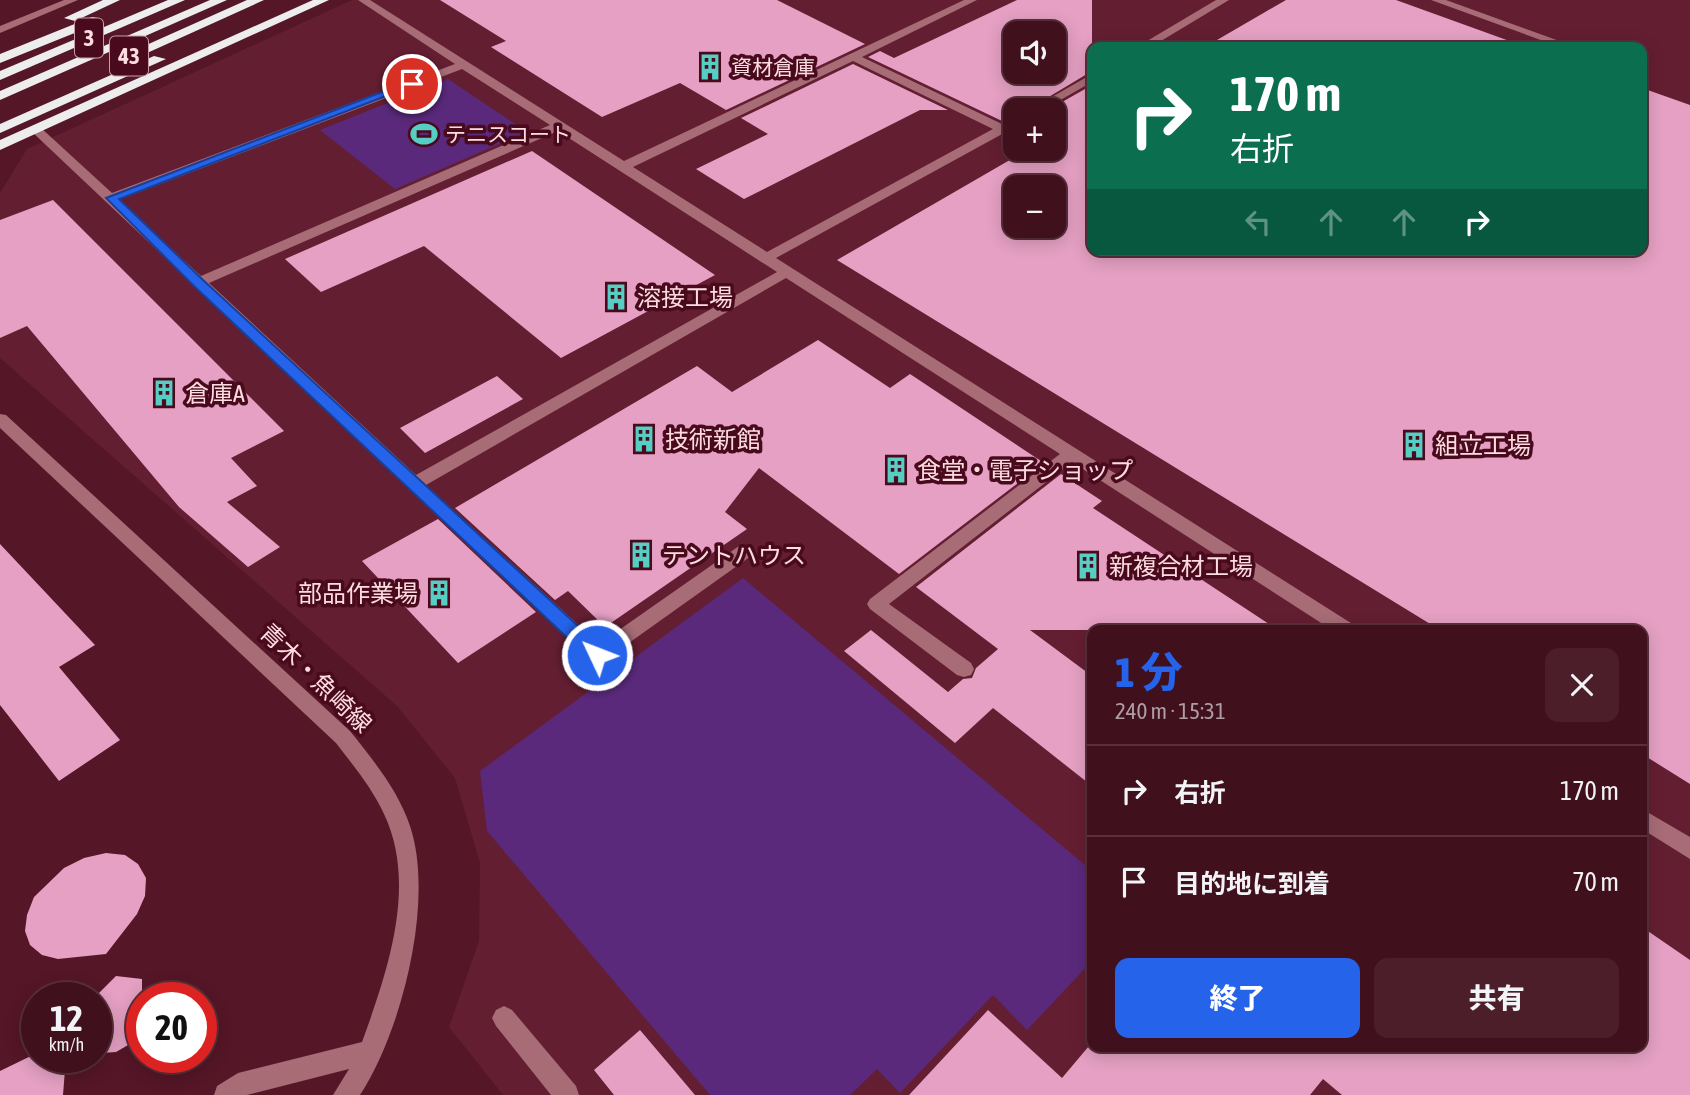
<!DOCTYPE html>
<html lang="ja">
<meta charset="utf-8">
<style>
:root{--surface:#40101d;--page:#4b1e2a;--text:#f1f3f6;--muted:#ae9da4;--line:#59303b;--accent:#2563eb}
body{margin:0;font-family:"Asap Condensed","Noto Sans JP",sans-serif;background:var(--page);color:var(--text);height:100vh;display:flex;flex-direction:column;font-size:26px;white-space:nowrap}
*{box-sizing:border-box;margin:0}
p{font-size:23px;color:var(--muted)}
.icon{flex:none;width:38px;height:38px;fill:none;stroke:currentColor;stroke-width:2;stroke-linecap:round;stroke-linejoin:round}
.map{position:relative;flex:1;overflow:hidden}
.sheet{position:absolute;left:1087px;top:625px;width:560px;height:427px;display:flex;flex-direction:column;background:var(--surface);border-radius:14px;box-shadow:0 4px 18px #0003,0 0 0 2px var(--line)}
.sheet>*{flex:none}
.guide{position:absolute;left:1087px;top:42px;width:560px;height:214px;border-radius:14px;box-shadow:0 4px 18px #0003,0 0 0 2px var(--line);background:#0b6e4f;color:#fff;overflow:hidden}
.controls{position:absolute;left:1003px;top:21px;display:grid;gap:14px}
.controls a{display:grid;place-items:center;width:63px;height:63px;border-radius:14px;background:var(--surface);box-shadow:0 4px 18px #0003,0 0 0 2px var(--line);font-size:35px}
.speed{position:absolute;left:21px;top:982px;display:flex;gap:14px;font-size:35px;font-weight:700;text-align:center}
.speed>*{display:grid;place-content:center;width:91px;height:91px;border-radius:50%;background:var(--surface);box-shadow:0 4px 18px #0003,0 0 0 2px var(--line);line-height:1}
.speed small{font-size:18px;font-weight:400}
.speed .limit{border:10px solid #d22;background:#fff;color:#111}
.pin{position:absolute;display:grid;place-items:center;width:60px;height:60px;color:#fff;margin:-30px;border:4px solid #fff;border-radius:50%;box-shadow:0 2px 7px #0007}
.me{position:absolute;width:77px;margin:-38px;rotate:313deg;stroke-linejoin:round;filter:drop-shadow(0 0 5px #0008)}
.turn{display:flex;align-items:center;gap:24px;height:147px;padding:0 28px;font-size:32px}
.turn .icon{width:91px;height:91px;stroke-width:2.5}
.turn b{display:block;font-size:49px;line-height:60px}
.lanes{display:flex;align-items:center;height:66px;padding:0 28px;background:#0003;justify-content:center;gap:35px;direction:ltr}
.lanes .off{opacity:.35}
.round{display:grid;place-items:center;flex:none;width:74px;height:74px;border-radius:14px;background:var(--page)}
.headline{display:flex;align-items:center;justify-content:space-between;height:119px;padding:0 28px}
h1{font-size:42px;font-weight:800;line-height:52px;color:var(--accent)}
.action{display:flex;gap:14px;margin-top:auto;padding:14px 28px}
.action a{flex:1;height:80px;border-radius:14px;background:var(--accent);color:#fff;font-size:28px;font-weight:800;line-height:80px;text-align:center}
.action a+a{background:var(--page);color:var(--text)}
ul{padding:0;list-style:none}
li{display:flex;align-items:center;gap:21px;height:91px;padding:0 28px;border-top:2px solid var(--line)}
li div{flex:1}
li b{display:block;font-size:26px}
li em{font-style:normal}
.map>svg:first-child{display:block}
</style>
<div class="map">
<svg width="1690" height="1095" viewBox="0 0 1690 1095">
<rect width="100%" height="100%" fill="#551627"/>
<path fill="#641e32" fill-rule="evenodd" d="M352 0H1690V1095H503L449 1027 479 941 480 863 455 778 397 706 0 358V193L27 149ZM1015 33H1054V72H1015ZM1092 47H1642V250H1092ZM1015 110H1054V149H1015ZM1015 187H1054V226H1015ZM1092 630H1642V1046H1092Z"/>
<path fill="#5a297c" d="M448 79 527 132 395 189 320 130Z
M743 578 1092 871 1089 886 1092 889V961L1027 1030 993 995 900 1093 877 1069 850 1095H710L487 831 480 771Z"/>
<path fill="#e5a0c3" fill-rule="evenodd" d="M440 0H777L865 44 726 110 680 83 602 117 491 47 506 41Z
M1017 0H1092V71L1027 110H1015V116L1002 121 868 57 880 51 894 58ZM1015 33H1054V72H1015Z
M1286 0H1396L1515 43 1514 47H1205Z
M853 64 948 110H920L744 199 696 169 768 134 741 118Z
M1092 85V250H1642V88L1690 105V784L1642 754V630H1440L837 260 1029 149H1054V110H1048ZM1015 187H1054V226H1015Z
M532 151 715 275 561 358 424 246 321 292 285 259Z
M53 200 284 431 231 458 257 486 227 502 280 547 248 567 179 507 27 326 0 338V220Z
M818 340 890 388 910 374 1044 463 899 574 759 468 725 512 747 529 605 627 568 591 555 600 455 508 697 366 732 392Z
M497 376 523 399 425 453 400 428Z
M1061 474 1102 501 1093 508 1278 630H1030L1092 676V786L993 708 955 743 844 651 871 630 948 692 963 679 972 678 976 668 998 649 916 587Z
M438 519 536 612 458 663 362 561Z
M0 544 95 645 59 667 120 740 59 781 0 705Z
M106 853 125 855 138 864 146 878 145 896 137 914 106 954 58 959 42 955 30 945 25 931 27 915 34 897 64 868 84 858Z
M1642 927 1690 960V1095H1342L1323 1079 1310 1095H909L988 1010 1062 1078 1089 1046H1642Z
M116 976 142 979V1037L116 1052 102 1053 96 1052 94 998Z
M640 1030 695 1095H614L594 1070Z
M37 1053V1057H66L63 1095H0V1071Z"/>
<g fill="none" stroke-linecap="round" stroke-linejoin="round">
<path fill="#a76c76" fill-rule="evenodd" d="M64 0H78L0 33V26Z
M358 0H370L624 161 964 0H977L862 57 1002 124 1015 118V127L776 258 1354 625 1356 630H1332L1072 462 889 604 971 663 974 669 971 675 964 677 957 675 870 609 867 604 870 599 1060 454 786 278 426 485 599 644 739 546H751L754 551 751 556 605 660 598 663 591 660 30 130 40 127 112 193 455 64ZM853 61 993 129 767 252 633 167ZM462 69 550 125 201 276 118 200ZM558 131 777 272 416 475 209 283Z
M1216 0H1229L1151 47H1137Z
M1431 0H1446L1576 47H1560Z
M1092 74V82L1043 110H1029Z
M0 414 6 415 350 731C373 760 398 790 410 826 435 900 402 1031 360 1095H333L349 1069 247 1095H214L217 1086 238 1073 362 1042C387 973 418 885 384 814 372 788 353 765 336 743L0 428Z
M1642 809 1690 837V859L1642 829Z
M504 1006 512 1010 576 1086 579 1095H551L496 1026 492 1018 496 1010Z"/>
<path fill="#ededed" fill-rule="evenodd" d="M103 0H120L75 21 64 18Z
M168 0H185L0 80V71Z
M210 0H227L0 100V91Z
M247 0H264L136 58 124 55Z
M313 0H329L0 150V140Z
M92 17 97 18V24L0 63V54Z
M154 56 166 59 0 133V124Z"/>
</g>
<path fill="#2563eb" stroke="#184099" stroke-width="2" d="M408 82 417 84 119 199 203 280 604 650 606 655 604 660H591L194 286 106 198Z"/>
<defs>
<g id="building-bare" transform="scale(2.1)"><path d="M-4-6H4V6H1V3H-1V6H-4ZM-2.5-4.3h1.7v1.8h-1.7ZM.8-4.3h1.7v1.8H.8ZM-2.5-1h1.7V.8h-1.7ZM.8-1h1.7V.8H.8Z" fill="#56cec4" stroke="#490a1e" stroke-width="2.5" paint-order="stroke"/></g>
<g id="stadium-bare" transform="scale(2.1)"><path d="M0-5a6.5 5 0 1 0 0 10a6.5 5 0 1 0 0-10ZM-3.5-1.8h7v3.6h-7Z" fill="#56cec4" stroke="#490a1e" stroke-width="2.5" paint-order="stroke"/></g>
</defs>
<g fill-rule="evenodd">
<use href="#building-bare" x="710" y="67"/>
<use href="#stadium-bare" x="424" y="134"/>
<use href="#building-bare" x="616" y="297"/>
<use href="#building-bare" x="164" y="393"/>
<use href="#building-bare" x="644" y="439"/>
<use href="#building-bare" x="1414" y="445"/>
<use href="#building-bare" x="896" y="470"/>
<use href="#building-bare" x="641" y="555"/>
<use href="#building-bare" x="1088" y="566"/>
<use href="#building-bare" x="439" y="593"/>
</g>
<g text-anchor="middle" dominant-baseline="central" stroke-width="7" stroke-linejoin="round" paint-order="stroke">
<g font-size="21" fill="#fddce1" stroke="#490a1e" text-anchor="start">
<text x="731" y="67">資材倉庫</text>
<text x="445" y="134">テニスコート</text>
</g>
<g fill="#490a1e" stroke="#c79da6" stroke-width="2">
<rect x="75" y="18.5" width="28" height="39" rx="5"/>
<rect x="110" y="36.5" width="38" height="39" rx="5"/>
</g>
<g font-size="23" font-weight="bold" fill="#fddce1">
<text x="89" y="38">3</text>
<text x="129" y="56">43</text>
</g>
<g font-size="24" fill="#fddce1" stroke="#490a1e" text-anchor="start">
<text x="637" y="297">溶接工場</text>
<text x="185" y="393">倉庫A</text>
<text x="665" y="439">技術新館</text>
<text x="1435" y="445">組立工場</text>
<text x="917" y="470">食堂・電子ショップ</text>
<text x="662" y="555">テントハウス</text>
<text x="1109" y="566">新複合材工場</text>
<text x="418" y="593" text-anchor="end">部品作業場</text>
</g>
<g font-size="24" fill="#fddce1" stroke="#490a1e">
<text transform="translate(316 678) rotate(44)">青木・魚崎線</text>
</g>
</g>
</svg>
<div class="controls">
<a><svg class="icon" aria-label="sound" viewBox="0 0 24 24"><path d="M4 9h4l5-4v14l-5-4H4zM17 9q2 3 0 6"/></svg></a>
<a>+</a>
<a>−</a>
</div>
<div class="speed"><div>12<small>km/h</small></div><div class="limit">20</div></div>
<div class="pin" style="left:412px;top:84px;background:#d93025"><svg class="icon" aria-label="arrive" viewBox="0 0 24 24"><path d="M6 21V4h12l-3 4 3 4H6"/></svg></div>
<svg class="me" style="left:597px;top:655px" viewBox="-20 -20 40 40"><circle r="17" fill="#2563eb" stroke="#fff" stroke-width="3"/><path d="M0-11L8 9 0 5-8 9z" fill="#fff"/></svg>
<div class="guide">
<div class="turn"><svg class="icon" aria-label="right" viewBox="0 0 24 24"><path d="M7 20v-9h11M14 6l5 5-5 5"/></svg><div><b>170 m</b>右折</div></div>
<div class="lanes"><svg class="icon off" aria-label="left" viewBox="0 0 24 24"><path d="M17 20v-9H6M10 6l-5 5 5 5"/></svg><svg class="icon off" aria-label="ahead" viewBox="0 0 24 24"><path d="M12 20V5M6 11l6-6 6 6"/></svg><svg class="icon off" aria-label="ahead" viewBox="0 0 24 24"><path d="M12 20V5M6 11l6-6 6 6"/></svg><svg class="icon" aria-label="right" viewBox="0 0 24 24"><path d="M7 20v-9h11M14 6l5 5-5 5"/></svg></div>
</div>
<section class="sheet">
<div class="headline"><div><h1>1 分</h1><p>240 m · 15:31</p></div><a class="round"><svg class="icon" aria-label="close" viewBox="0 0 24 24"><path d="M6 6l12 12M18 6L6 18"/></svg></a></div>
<ul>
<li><svg class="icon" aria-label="right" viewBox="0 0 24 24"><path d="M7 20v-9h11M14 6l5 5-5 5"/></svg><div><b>右折</b></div><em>170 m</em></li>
<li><svg class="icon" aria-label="arrive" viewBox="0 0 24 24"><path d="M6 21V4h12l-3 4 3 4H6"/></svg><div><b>目的地に到着</b></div><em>70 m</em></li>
</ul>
<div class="action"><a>終了</a><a>共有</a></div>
</section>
</div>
